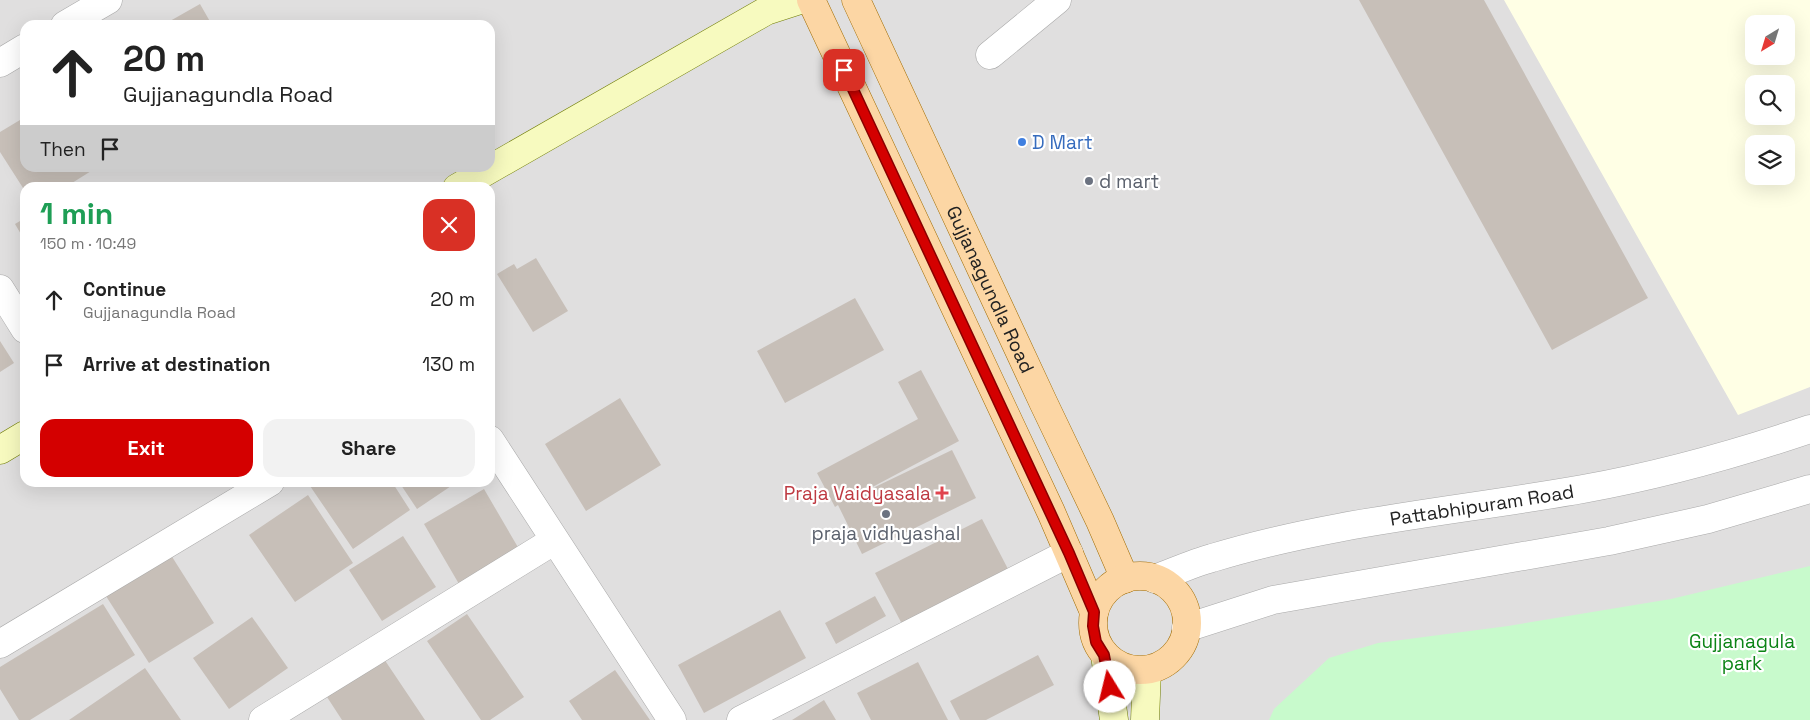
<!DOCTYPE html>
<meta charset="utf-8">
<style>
:root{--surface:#fff;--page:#f2f2f2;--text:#222;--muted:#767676;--accent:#d40000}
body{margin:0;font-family:"Space Grotesk",sans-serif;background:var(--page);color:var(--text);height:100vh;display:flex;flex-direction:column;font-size:19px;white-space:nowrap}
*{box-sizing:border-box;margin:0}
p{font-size:16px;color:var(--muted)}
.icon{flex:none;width:28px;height:28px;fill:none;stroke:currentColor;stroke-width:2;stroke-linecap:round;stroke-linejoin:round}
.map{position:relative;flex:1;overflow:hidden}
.sheet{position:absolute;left:20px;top:182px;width:475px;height:305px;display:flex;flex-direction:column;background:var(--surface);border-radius:15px;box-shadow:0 5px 20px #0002}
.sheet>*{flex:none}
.guide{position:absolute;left:20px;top:20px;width:475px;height:152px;border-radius:15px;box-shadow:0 5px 20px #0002;background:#fff;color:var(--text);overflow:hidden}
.needle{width:32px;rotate:218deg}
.tools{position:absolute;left:1745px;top:15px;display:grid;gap:10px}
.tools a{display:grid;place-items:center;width:50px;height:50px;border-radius:10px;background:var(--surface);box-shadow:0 5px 20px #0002;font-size:25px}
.pin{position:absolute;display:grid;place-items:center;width:42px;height:42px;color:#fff;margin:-21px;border-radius:10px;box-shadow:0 2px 8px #0006}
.me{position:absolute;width:55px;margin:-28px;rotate:351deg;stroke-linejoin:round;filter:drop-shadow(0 0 4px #0008)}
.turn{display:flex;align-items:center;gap:18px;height:105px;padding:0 20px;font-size:22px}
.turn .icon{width:65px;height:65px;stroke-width:2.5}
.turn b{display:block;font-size:35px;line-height:42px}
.then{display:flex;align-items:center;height:48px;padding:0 20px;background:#0003;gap:10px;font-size:19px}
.round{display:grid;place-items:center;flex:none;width:52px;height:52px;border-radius:15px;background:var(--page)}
.headline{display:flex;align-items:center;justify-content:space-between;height:85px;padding:0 20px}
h1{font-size:30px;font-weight:700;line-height:38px;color:#1e9e55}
.cta{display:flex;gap:10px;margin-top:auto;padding:10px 20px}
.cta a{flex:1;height:58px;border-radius:15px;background:var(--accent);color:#fff;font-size:20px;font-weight:700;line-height:58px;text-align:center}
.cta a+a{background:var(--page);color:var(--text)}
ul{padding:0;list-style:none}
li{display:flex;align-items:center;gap:15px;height:65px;padding:0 20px}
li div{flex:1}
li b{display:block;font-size:19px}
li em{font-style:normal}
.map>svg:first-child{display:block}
</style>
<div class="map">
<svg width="1810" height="720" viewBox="0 0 1810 720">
<rect width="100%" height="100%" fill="#f2efe9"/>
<path fill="#e0dfdf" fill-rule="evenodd" d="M0 0H1810V720H0ZM1754 24H1786V56H1754ZM25 25H490V168H25ZM1754 84H1786V116H1754ZM1754 144H1786V176H1754ZM25 188H490V482H25Z"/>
<path fill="#ffffe5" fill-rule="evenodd" d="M1504 0H1810V387L1738 415ZM1754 24H1786V56H1754ZM1754 84H1786V116H1754ZM1754 144H1786V176H1754Z"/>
<path fill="#c8facc" d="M1810 566V720H1269L1274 709 1329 658 1378 643 1508 626 1671 599Z"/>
<path fill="#c7bfb8" d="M1359 0H1484L1648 298 1552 350Z
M200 4 212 25H163Z
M25 117V168H96L64 188H25V191L0 152V132Z
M25 218V241L15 224Z
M536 258 568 311 533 332 497 274 514 264 517 269Z
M855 298 884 350 785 403 757 351Z
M0 341 14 363 0 372Z
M921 370 959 441 848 500 952 450 976 498 862 554 838 505 835 507 817 473 918 419 898 382Z
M620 398 661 465 586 511 545 444Z
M310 482H392L410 510 353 549 308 483Z
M399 482H457L417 509Z
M484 489 519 549 459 584 424 524Z
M308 495 353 563 295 602 249 535Z
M982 519 1008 569 902 624 875 573Z
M403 536 436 587 382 621 349 570Z
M169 552 214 623 149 663 104 593Z
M875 596 886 616 836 644 825 623Z
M103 604 135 655 30 720H19L0 689V667Z
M780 610 806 658 704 713 678 665Z
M467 614 524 697 490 720H481L427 641Z
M252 617 288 668 229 709 193 658Z
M1038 655 1054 685 986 720H960L950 701Z
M384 659 425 720H342L327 697Z
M918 662 948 720H871L857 693Z
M145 668 181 720H69Z
M615 670 650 720H582L569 701Z
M824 700 836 720H792Z"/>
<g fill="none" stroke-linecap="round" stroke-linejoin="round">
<g stroke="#a9a9a9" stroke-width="29">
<path id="minor" d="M65 25 108 0
M990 55 1057 0
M0 63 25 48
M0 289 25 329
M490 440 672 720
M0 644 270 482
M263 720 555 540
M741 720 1069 553"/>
</g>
<g stroke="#a9a9a9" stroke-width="29">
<g id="tertiary">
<path id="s1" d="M1155 579C1174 572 1193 563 1212 558 1333 521 1459 511 1583 489 1661 475 1736 454 1810 429"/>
<path d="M1186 628 1273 600 1609 541 1708 519 1810 489"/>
</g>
</g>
<g stroke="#707d05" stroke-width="29">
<path id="secondary" d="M457 188 766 11 800 0
M0 450 25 435
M1105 655 1114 720
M1145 720 1147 670"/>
</g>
<g stroke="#a06b00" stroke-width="29">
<g id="primary">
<path d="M811 0 1051 512 1094 612"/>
<path id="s2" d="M856 0 1044 404 1100 521 1125 579"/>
<circle cx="1140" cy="623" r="47"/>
</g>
</g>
<use href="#minor" stroke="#fff" stroke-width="28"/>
<use href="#tertiary" stroke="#fff" stroke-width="28"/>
<use href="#secondary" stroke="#f7fabf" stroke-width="28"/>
<use href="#primary" stroke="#fcd6a4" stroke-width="28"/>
</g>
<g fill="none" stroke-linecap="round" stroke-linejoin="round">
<g stroke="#8a0000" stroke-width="12">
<path id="route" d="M844 70 1069 553 1094 612 1093 626 1096 642 1104 655 1110 687"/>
</g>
<use href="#route" stroke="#d40000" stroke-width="9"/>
</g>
<circle fill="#3f7fe0" stroke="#fff" stroke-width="2" cx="1022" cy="142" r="5"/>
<g fill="#6b7280" stroke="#fff" stroke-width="2">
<circle cx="1089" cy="181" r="5"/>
<circle cx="886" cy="514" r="5"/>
</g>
<path fill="#e0444e" stroke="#fff" stroke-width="2" d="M939.5 485.5h5v5h5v5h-5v5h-5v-5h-5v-5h5z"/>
<g text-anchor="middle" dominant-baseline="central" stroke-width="4.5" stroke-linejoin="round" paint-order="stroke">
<g font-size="19" fill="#366cbe" stroke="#fff" text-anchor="start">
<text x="1032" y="142">D Mart</text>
</g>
<g font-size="19" fill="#5b616d" stroke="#fff" text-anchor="start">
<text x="1099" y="181">d mart</text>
<text x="886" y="533" text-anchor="middle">praja vidhyashal</text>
</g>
<g font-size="19" fill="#222" stroke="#fff">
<text stroke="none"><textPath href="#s2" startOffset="319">Gujjanagundla Road</textPath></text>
<text stroke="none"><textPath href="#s1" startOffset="336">Pattabhipuram Road</textPath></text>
</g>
<g font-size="19" fill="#be3a42" stroke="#fff" text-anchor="end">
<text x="931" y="493">Praja Vaidyasala</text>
</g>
<g font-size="19" fill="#0c8416" stroke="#fff">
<text x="1742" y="641">Gujjanagula<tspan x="1742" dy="22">park</tspan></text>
</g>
</g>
</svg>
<div class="tools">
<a><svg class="needle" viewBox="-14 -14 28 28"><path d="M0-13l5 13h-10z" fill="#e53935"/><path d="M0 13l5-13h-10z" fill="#767676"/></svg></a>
<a><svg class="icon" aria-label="search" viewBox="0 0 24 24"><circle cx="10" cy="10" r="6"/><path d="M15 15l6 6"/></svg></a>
<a><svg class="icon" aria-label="layers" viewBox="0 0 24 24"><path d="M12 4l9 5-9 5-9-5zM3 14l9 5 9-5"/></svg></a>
</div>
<div class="pin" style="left:844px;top:70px;background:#d93025"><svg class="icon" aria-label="arrive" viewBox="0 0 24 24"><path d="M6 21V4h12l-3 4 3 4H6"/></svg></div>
<svg class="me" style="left:1110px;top:687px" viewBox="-20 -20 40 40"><circle r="19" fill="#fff"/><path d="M0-13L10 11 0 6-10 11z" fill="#d40000"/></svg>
<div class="guide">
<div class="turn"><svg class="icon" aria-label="ahead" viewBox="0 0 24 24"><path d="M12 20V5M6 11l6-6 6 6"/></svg><div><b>20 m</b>Gujjanagundla Road</div></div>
<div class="then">Then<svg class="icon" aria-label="arrive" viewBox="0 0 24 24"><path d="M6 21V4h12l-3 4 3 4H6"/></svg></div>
</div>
<section class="sheet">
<div class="headline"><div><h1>1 min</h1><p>150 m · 10:49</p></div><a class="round" style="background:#d93025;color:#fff"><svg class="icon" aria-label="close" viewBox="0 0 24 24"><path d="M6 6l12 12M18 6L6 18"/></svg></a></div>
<ul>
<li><svg class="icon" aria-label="ahead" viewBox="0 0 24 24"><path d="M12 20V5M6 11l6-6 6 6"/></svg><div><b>Continue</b><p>Gujjanagundla Road</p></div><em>20 m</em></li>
<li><svg class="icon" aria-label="arrive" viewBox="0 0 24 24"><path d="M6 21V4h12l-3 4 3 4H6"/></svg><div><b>Arrive at destination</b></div><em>130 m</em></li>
</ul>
<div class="cta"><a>Exit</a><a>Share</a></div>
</section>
</div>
